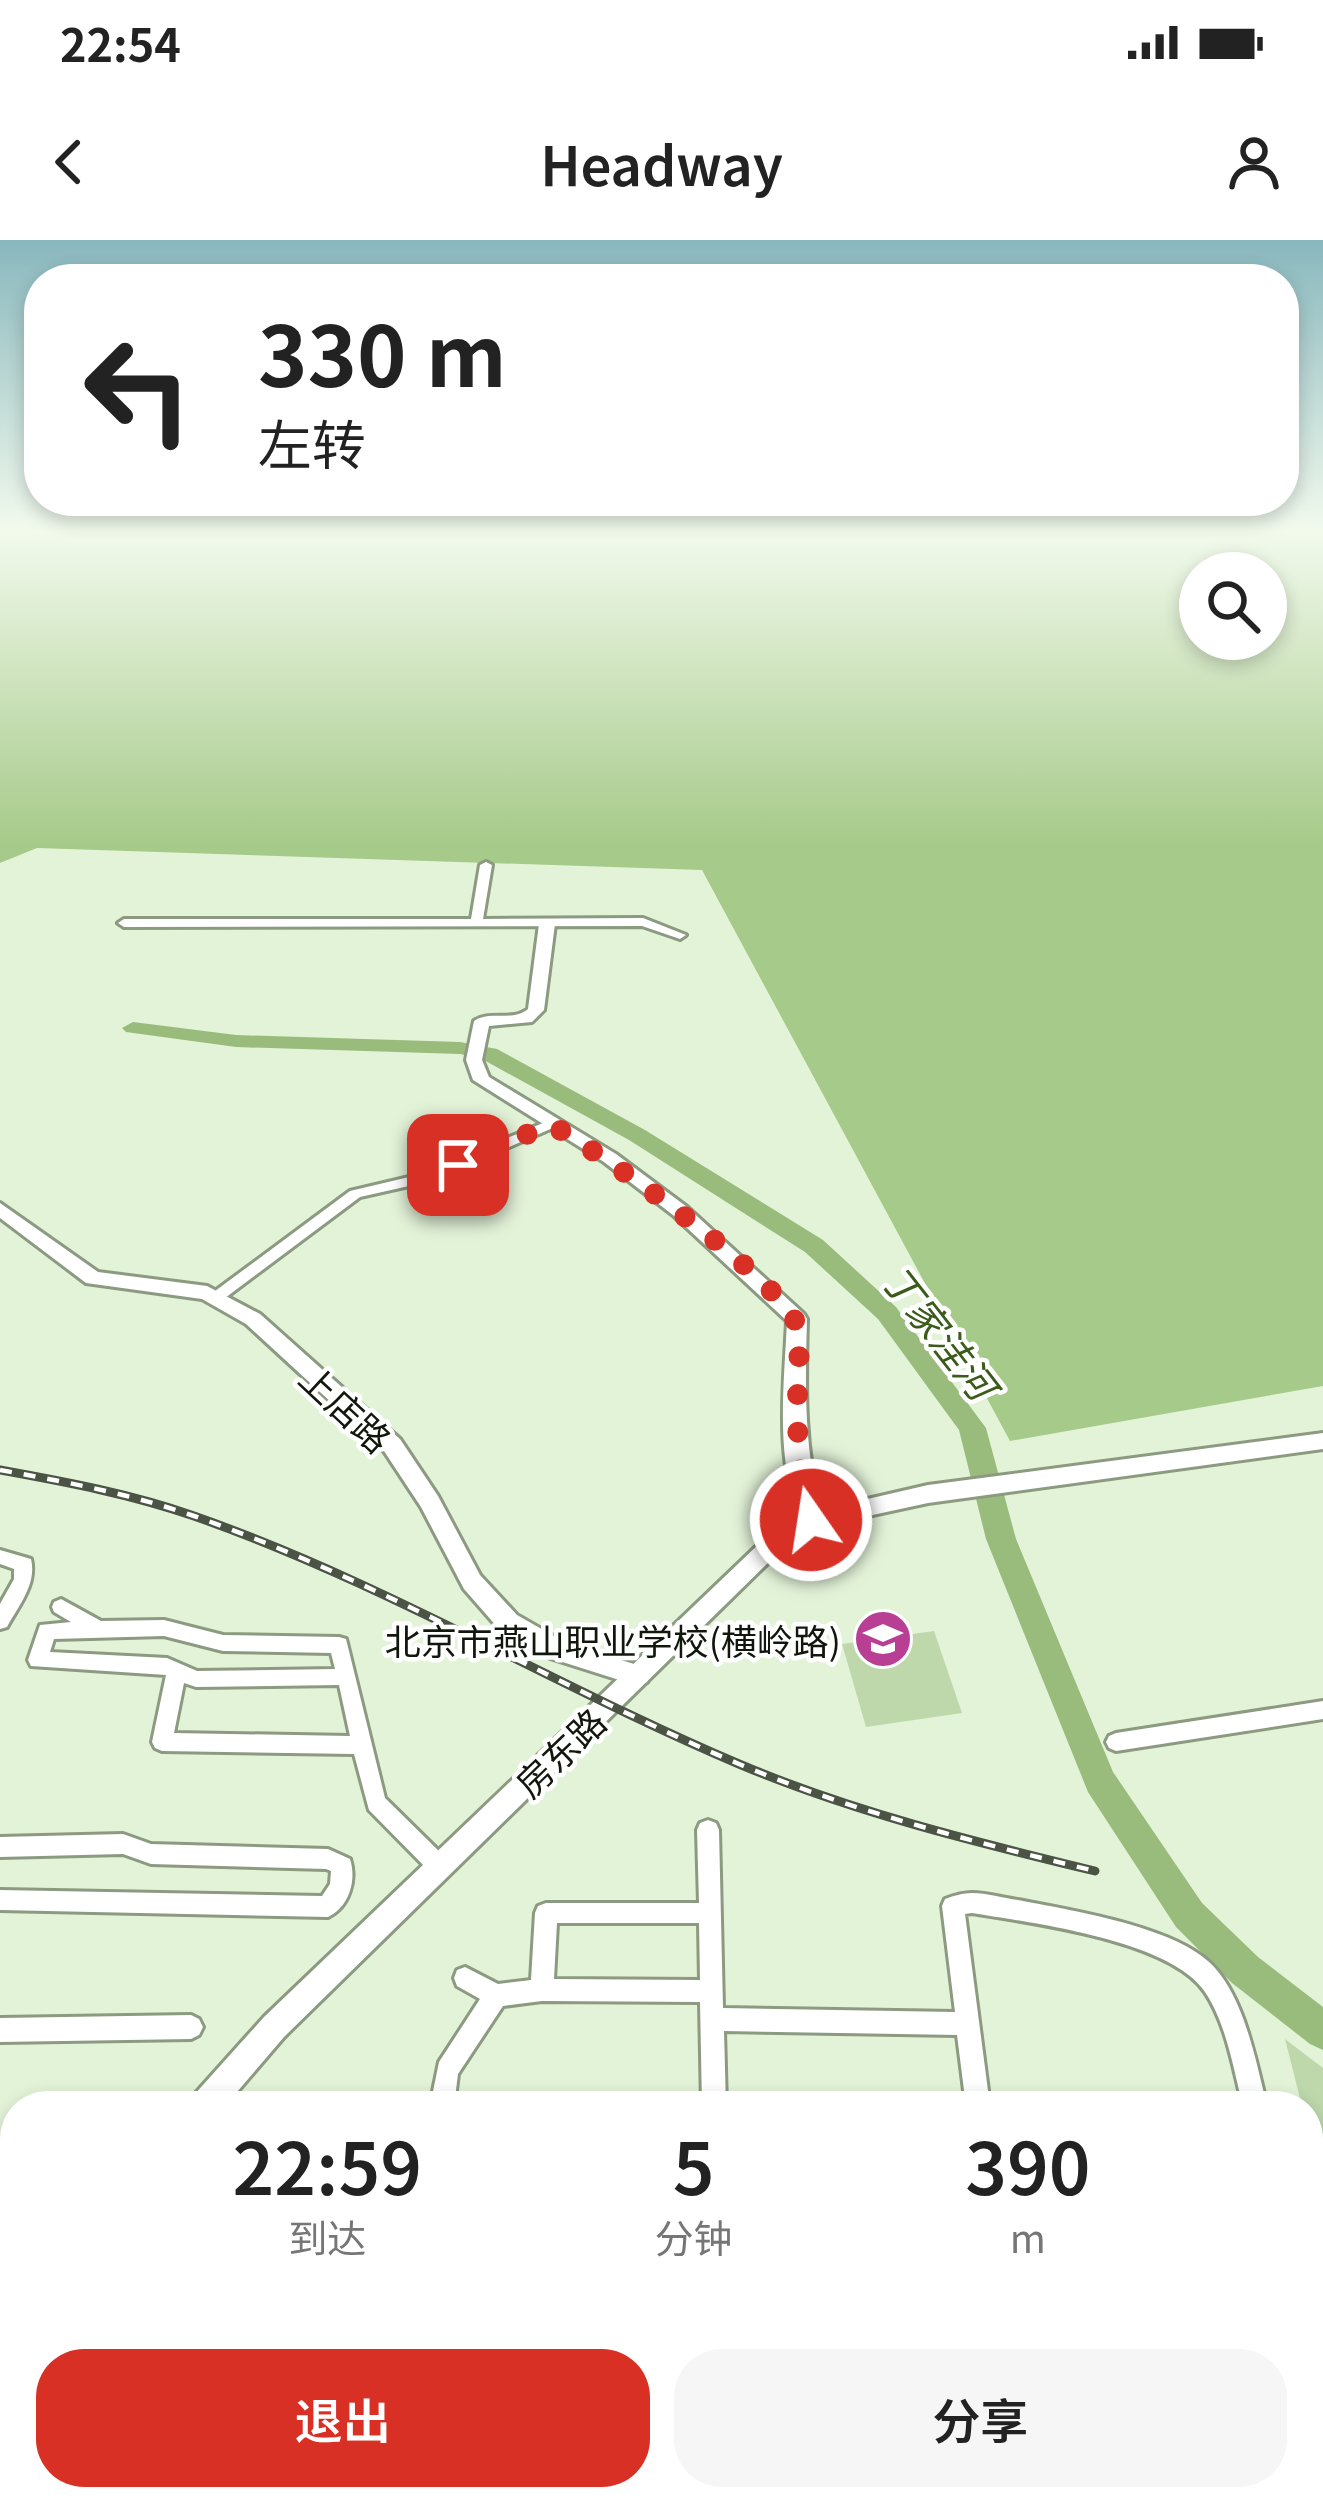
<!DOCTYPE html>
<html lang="zh">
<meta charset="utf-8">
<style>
:root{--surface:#fff;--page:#f6f6f6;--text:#222;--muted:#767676;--accent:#d93025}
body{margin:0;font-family:Georgia,"Noto Sans SC",serif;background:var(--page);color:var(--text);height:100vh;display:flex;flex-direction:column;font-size:45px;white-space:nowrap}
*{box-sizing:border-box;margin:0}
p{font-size:39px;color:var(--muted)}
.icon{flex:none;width:66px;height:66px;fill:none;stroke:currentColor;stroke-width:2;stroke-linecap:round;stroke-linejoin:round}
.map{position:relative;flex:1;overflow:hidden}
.side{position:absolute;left:0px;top:1851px;width:1323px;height:420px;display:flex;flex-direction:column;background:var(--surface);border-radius:48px 48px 0 0;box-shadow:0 6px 18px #0003}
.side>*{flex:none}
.top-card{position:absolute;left:24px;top:24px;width:1275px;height:252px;border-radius:48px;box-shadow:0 6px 18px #0003;background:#fff;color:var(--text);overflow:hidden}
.controls{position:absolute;left:1179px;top:312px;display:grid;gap:24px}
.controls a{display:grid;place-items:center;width:108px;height:108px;border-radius:50%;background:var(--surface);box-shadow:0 6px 18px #0003;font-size:60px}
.pin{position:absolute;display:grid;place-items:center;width:102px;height:102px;color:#fff;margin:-51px;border-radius:24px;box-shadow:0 6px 18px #0006}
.me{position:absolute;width:132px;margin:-66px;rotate:347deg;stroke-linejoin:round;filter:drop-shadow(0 0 9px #0008)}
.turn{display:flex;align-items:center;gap:42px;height:252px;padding:0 36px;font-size:54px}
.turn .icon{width:156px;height:156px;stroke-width:2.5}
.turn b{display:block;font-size:84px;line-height:102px}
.eta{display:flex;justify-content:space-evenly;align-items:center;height:204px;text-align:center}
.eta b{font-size:72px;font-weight:600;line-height:84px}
.primary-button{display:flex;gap:24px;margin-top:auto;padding:24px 36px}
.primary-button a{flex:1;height:138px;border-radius:48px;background:var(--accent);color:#fff;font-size:48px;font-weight:600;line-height:138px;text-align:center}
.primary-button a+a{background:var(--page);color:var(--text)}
.status{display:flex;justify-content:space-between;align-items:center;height:84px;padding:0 60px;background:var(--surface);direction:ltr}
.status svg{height:33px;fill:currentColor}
header{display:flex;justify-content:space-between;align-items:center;height:156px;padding:0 36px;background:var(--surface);font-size:54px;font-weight:600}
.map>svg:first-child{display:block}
</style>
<div class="status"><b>22:54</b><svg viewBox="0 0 49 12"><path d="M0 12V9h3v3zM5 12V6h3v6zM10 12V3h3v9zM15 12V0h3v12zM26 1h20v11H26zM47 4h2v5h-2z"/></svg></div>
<header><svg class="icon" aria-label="back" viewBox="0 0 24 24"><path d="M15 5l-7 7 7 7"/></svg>Headway<svg class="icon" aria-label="person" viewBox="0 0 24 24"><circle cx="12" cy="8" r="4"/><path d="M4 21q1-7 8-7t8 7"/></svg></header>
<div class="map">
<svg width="1323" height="2271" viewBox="0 0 1323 2271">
<rect width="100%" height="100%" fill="#e3f3d8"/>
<path fill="#bed7ab" d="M934 1391 962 1473 866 1487 842 1404Z
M1285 1799 1323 1828V1894L1308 1883V1866H1302Z"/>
<path fill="#a6ca89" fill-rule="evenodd" d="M0 288H1323V1146L1010 1201 702 630 37 608 0 623ZM1200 333H1266V399H1200Z"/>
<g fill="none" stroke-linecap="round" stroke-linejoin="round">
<path fill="#99bc7d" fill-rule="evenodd" d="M133 782 236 795 460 802 497 809 645 890 823 1000 896 1067 986 1188 1016 1299 1113 1532 1202 1663 1258 1717 1323 1767V1810L1310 1804 1232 1743 1176 1687 1088 1552 986 1299 959 1190 878 1079 805 1012 629 900 482 819 460 814 236 807 126 792 122 788Z"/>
<g stroke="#8b9a80" stroke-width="6">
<path id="minor" d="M486 622 492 625 483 679 643 678 686 695 680 699 642 686 124 687 118 683 124 679H471L480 625Z
M550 880 555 881V887L431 941 360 957 221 1061 215 1062 207 1057 350 951 422 934Z
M0 1310 31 1319C37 1344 19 1365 7 1387L0 1389V1364L14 1339V1329L0 1324Z
M61 1359 101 1381 164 1380 223 1395 339 1397 346 1399 385 1558 448 1620 451 1627 448 1634 440 1637 432 1634 369 1570 354 1514 162 1511 155 1508 152 1502 166 1435 31 1426 28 1420 40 1385 71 1382 54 1372 52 1367 54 1362ZM164 1396 223 1411 331 1413 335 1429 197 1431 167 1418 50 1412 54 1399ZM184 1443 196 1447 339 1445 350 1496 174 1493Z
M1323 1461V1479L1116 1511 1109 1508 1106 1502 1109 1496 1116 1493Z
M708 1580 716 1583 719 1590 723 1768 955 1772 942 1666 945 1659C953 1656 963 1653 972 1653 987 1653 1003 1658 1018 1660 1069 1670 1171 1686 1209 1722 1244 1754 1256 1822 1267 1866H1243C1233 1828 1227 1785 1205 1752 1170 1700 1032 1683 972 1673L965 1674 990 1866H966L957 1795 724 1791 726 1866H702L700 1762 542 1761 503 1766 458 1834 454 1866H430L439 1822 480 1759 457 1746 454 1738 457 1730 465 1727 498 1744 531 1740 535 1673 538 1666 546 1663H699L697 1590 700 1583ZM557 1683H699L700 1740 554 1739Z
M123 1594 151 1604 328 1609 350 1619C357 1640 349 1667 328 1677L0 1670V1650L322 1656 330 1644 331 1631 326 1629 151 1624 123 1614 0 1617V1597Z
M191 1775 199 1779 203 1787 199 1795 191 1799 0 1802V1778Z
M1308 2058 1317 2062 1323 2078V2142L1314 2138 1308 2123Z
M1308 2204H1323V2232H1308Z
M757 2256H785V2271H757Z
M1101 2256H1129L1132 2271H1104Z"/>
</g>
<g stroke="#8b9a80" stroke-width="6">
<path id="tertiary" d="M547 679 555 684 544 770 532 782 489 786 482 820 489 837 616 914 687 967 804 1074 807 1079C805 1154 804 1206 822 1280L819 1286H803C774 1224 784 1148 787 1081L673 975 604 922 473 840 466 820 474 781C489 770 513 782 528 769L539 684Z
M0 963 98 1032 207 1046 260 1074 400 1199 438 1256 480 1335 517 1375 566 1403 647 1428 650 1435 647 1442 638 1446 550 1418 499 1389 464 1349 421 1267 384 1211 246 1084 202 1059 86 1043 0 978Z"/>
</g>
<g stroke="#8b9a80" stroke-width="6">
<path id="secondary" d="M1323 1193V1209L928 1263 817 1287 778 1313 284 1797 225 1866H190L194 1855 264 1777 762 1301 803 1274 928 1245Z
M49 2256H85L81 2271H45Z"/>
</g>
<use href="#minor" fill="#fff" fill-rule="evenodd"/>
<use href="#tertiary" fill="#fff" fill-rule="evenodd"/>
<use href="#secondary" fill="#fff" fill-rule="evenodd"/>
<g stroke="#4b5345" stroke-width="9">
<path id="rail" d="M0 1230C66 1242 131 1254 194 1276 383 1342 555 1446 739 1524 853 1572 975 1602 1095 1631"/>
</g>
<use href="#rail" stroke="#fff" stroke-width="4.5" stroke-dasharray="12" stroke-linecap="butt"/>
</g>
<linearGradient id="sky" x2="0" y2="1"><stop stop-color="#88b7bd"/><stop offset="0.48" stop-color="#f2faed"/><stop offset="1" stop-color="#f2faed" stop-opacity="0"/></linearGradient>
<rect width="1323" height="606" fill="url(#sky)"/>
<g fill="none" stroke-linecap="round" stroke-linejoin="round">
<path stroke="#d93025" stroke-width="21" stroke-dasharray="0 37.8" d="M458 925 550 884C599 912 791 1044 800 1093 797 1168 793 1205 811 1280"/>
</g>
<defs>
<g id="school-disc" transform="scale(3)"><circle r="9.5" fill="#b83f93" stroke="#fff"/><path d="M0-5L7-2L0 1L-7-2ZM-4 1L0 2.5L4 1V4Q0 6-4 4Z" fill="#fff"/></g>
</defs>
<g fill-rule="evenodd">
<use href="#school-disc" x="883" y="1399"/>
</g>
<g text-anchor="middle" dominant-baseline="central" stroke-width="9" stroke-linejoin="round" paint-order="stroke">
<g font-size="36" fill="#12170d" stroke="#fff">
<text transform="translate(347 1167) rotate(43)">上店路</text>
<text transform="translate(559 1511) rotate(-44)">房东路</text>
</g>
<g font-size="36" fill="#12170d" stroke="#fff" text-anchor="end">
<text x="841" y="1399">北京市燕山职业学校(横岭路)</text>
</g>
<g font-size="39" font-style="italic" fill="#3b5b1a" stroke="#fff">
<text transform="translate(941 1091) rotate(52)">丁家洼河</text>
</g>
</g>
</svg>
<div class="controls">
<a><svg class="icon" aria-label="search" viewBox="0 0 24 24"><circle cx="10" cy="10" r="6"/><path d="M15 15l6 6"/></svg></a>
</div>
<div class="pin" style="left:458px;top:925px;background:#d93025"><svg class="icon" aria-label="arrive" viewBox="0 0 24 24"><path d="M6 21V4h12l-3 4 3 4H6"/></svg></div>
<svg class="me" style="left:811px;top:1280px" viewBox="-20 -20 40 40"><circle r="17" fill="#d93025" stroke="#fff" stroke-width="3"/><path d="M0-11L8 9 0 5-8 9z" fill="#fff"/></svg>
<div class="top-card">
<div class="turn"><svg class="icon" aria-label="left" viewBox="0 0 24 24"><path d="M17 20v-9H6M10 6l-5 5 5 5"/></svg><div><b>330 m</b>左转</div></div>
</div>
<section class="side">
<div class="eta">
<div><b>22:59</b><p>到达</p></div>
<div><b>5</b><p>分钟</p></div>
<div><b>390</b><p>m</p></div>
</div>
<div class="primary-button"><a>退出</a><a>分享</a></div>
</section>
</div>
